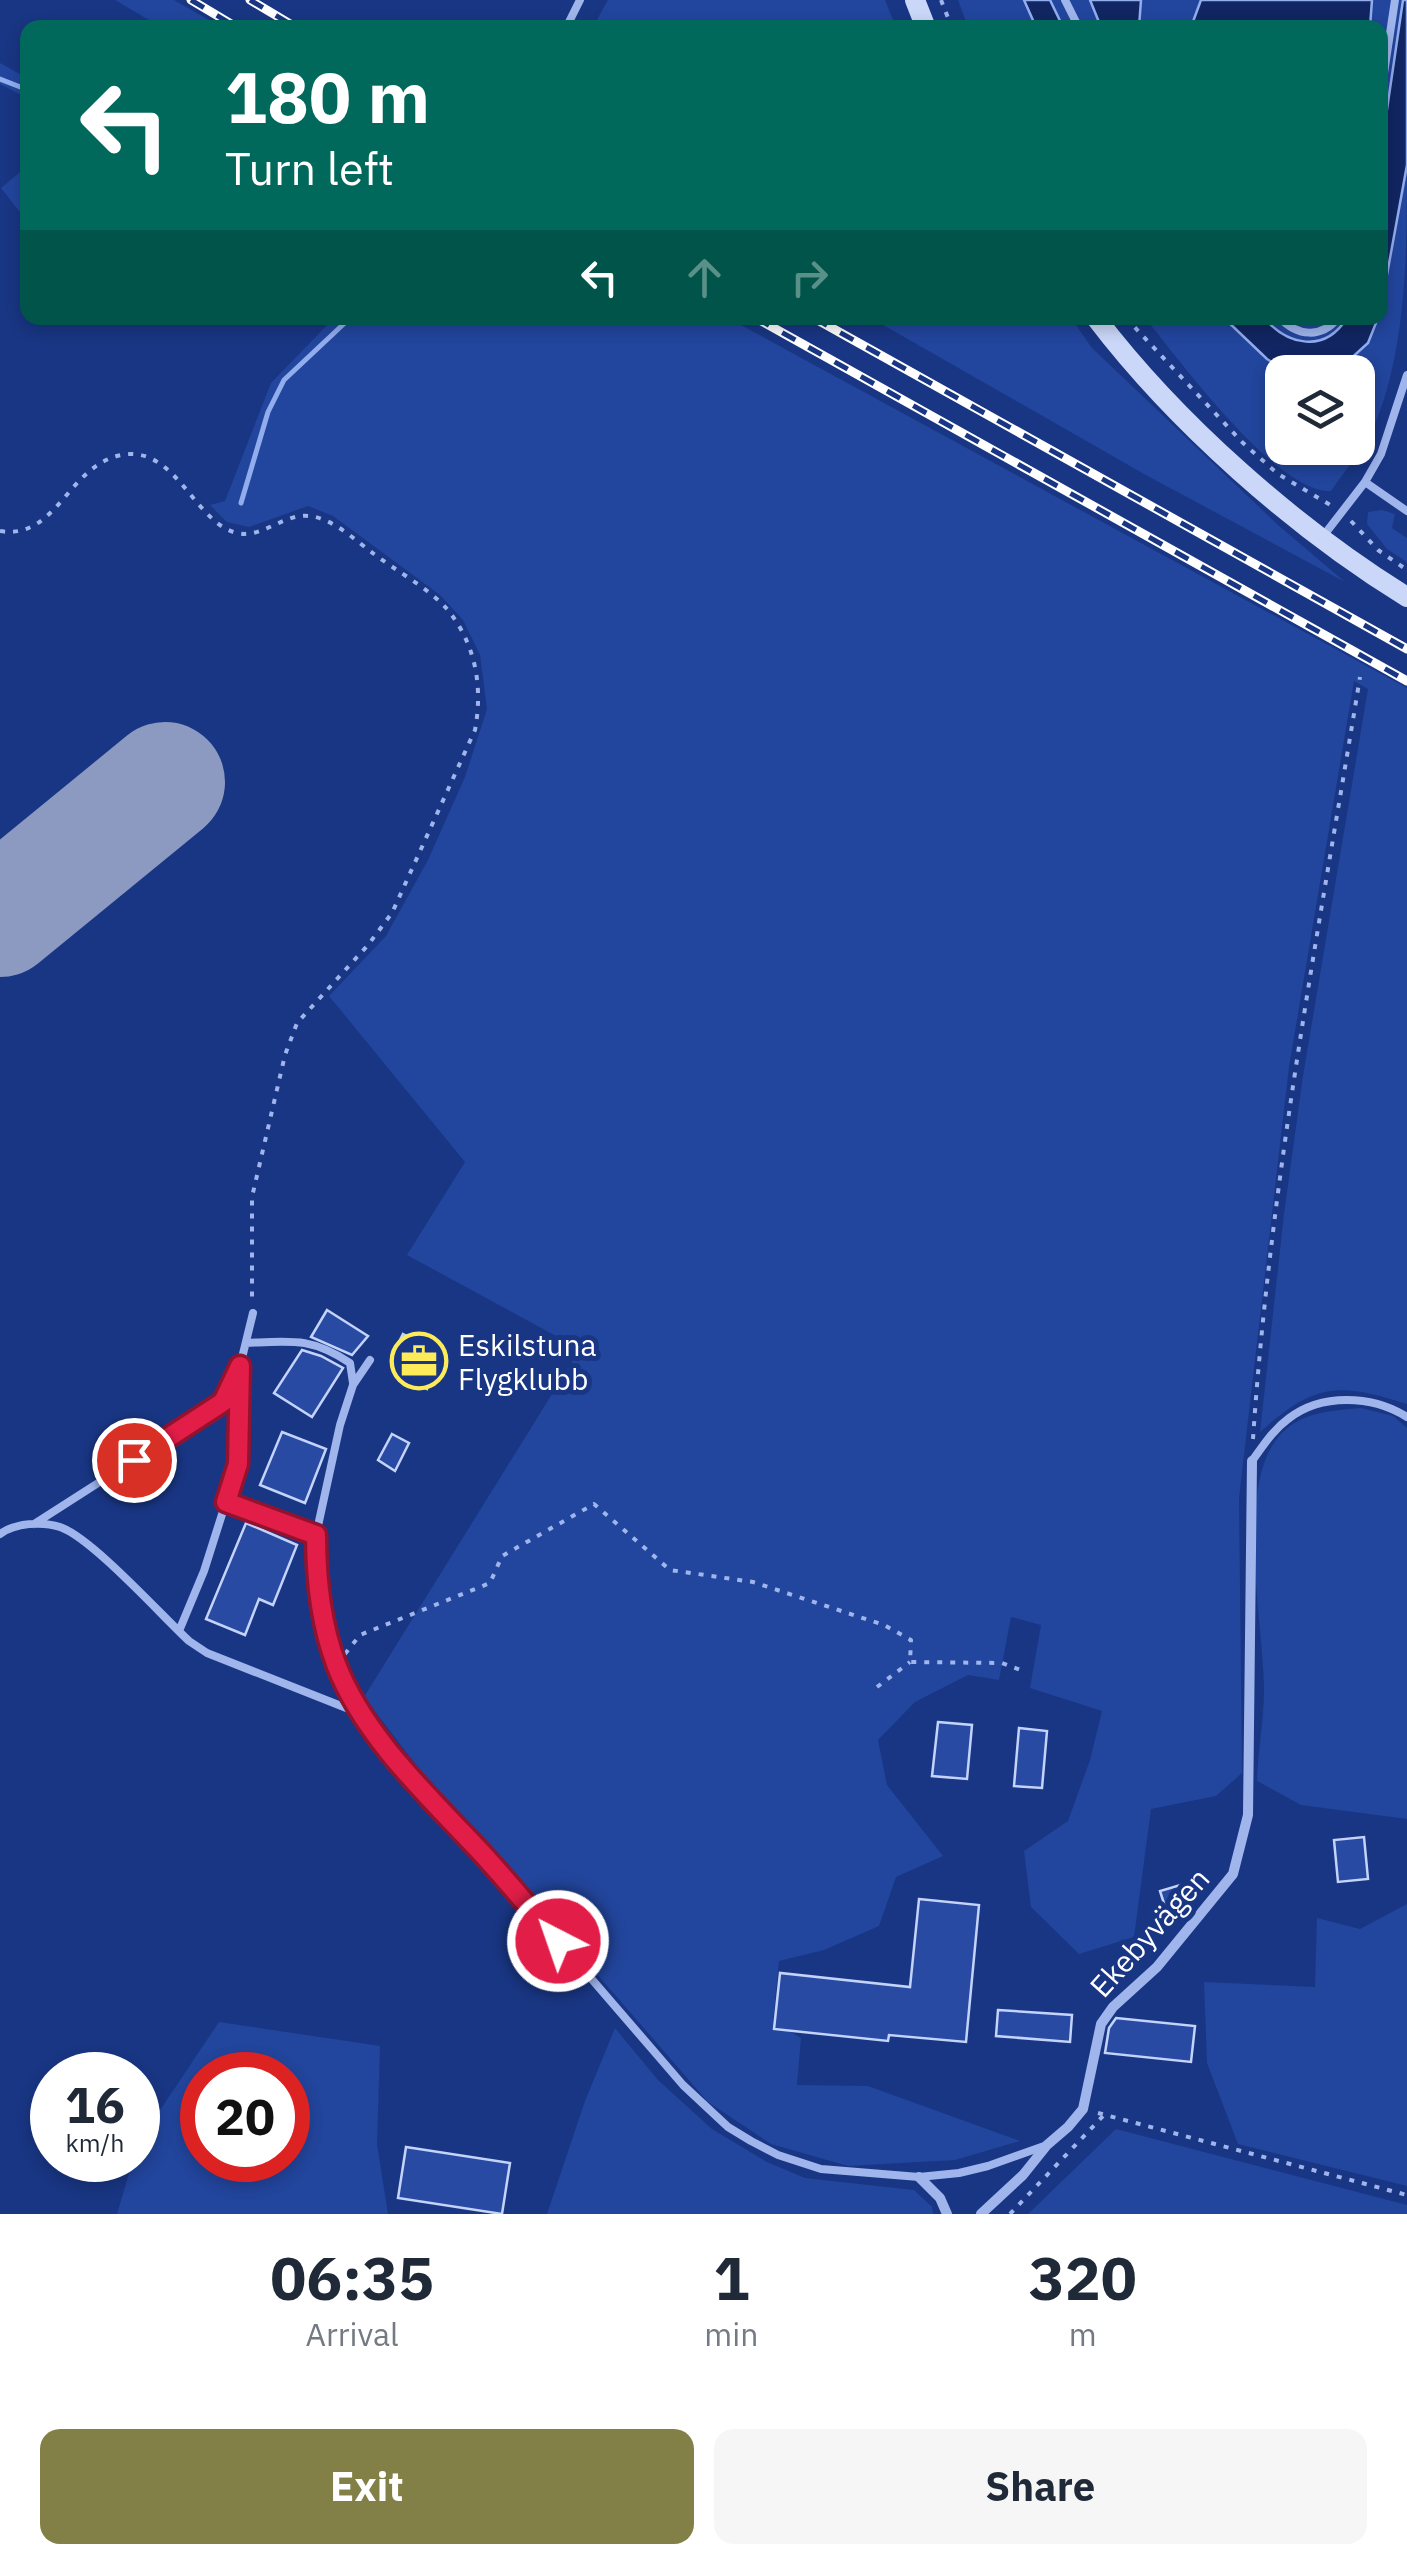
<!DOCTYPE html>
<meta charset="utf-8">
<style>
:root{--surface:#fff;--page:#f6f6f7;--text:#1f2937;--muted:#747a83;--accent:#838047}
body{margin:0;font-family:"IBM Plex Sans",sans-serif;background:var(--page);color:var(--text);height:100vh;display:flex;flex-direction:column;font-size:38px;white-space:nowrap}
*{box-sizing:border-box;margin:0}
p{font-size:32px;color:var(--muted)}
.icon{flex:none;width:55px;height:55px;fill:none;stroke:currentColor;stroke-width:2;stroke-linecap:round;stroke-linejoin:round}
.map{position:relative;height:2214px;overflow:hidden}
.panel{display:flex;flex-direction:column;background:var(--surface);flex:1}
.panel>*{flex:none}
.top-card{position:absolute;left:20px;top:20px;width:1368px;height:305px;border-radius:20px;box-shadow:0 5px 15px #0003;background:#00695c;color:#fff;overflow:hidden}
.buttons{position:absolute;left:1265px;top:355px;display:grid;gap:20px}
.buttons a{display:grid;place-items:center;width:110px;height:110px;border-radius:20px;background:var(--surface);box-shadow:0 5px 15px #0003;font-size:50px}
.speed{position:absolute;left:30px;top:2052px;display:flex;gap:20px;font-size:50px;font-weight:700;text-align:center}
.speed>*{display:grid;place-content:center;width:130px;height:130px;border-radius:50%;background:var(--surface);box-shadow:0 5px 15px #0003;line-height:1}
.speed small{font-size:25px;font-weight:400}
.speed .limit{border:15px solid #d22;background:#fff;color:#111}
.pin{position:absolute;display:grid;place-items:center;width:85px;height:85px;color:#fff;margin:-42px;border:5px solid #fff;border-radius:50%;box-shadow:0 2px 10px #0007}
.me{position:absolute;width:110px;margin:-55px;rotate:319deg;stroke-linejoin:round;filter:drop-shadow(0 0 8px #0008)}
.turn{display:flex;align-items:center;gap:35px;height:210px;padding:0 40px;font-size:45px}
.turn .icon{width:130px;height:130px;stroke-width:2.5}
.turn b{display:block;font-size:70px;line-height:85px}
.lanes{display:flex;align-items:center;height:95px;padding:0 40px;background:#0003;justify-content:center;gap:50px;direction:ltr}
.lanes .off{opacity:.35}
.eta{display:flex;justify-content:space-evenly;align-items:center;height:170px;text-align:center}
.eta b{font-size:60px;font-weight:700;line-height:70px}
.action{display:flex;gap:20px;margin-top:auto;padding:20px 40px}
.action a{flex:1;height:115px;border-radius:20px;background:var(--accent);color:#fff;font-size:40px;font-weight:700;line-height:115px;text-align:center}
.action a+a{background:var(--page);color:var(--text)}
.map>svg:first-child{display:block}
</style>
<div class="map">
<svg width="1407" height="2214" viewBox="0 0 1407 2214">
<rect width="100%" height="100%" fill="#193684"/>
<path fill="#22459d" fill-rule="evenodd" d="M115 0H174L221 27H161Z
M608 0H885L896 27H593Z
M958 0H1024L1036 27H968Z
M1050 0H1090L1101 27H1063Z
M1141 0H1201L1191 27 1139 28Z
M1372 0H1403L1380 157V28H1370Z
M0 63 27 78V98L0 84Z
M1407 165C1407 250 1407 355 1371 433 1360 453 1344 472 1331 491 1277 494 1178 358 1145 318H1224L1267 359 1288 372H1282V448H1358V372H1336L1368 343 1380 318Z
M26 167 28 168 27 221 1 188Z
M334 318H728L1407 688V1404C1338 1382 1315 1383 1260 1432L1284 1214 1303 1076 1368 689 1354 681 1289 1067 1239 1498 1242 1773 1216 1796 1151 1809 1134 1937 1079 1954 1031 1907 1024 1851 1068 1821 1090 1760 1102 1711 1030 1688 1041 1625 1011 1617 999 1680 968 1675 915 1702 878 1740 887 1785 943 1856 896 1877 879 1926 824 1950 779 1961 773 2021 801 2038 797 2085 868 2086 1020 2141 955 2160 848 2166 771 2144 708 2102 419 1769 364 1697 580 1349 407 1255 465 1162 329 996 386 936 428 860 465 777 487 709 480 655 463 620 440 595 333 516 308 506 249 527 227 522 210 505 225 501 271 383Z
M871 318H1071L1092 348 1278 525 1345 582 1144 474Z
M1264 318H1347C1324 354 1288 345 1264 318Z
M1382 510 1395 514 1392 528 1407 538V562L1387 549 1367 524 1368 512Z
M1361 1408 1393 1416 1407 1428V1819L1301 1805 1257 1781C1258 1751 1264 1719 1264 1689 1264 1624 1233 1482 1282 1433 1304 1411 1332 1411 1361 1408Z
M1407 1904V2186L1238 2144 1207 2063 1204 1982 1315 1987 1317 1918 1360 1929Z
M219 2022 380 2046 377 2144 388 2214H117L133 2160H138V2143ZM202 2075H288V2160H202Z
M615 2028 658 2080 712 2129 767 2162 805 2178 914 2190 932 2207 933 2214H547L585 2101Z
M1116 2129 1407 2205V2214H1028Z"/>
<path fill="#112662" stroke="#92adee" stroke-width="2.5" d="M1024 0H1050L1063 27H1036Z
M1090 0H1141L1139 27H1101Z
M1201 0H1372L1370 27H1191Z
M1403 0H1407V165L1380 313V157Z
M1224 318H1264C1288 345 1324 354 1347 318H1378L1368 343 1336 372H1288L1267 359Z"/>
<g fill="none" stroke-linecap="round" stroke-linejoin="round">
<path stroke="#92adee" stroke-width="5" d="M0 79 28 90
M241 503 268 412 284 380 350 318"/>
<path stroke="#8c9ac2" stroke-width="120" d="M0 917 165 782"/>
</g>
<path fill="#284aa3" stroke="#c4d3f9" stroke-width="2.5" d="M327 1310 368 1336 352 1355 311 1337Z
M403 1334 444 1354 427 1389 398 1374 404 1362 392 1356Z
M302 1350 321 1356 343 1368 312 1417 274 1393Z
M282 1432 326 1449 305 1503 260 1485Z
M392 1434 409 1443 395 1471 378 1460Z
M246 1523 297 1545 273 1605 259 1599 245 1635 206 1619Z
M938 1722 972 1725 967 1779 932 1776Z
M1019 1728 1047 1731 1042 1788 1014 1786Z
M1364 1837 1368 1879 1338 1882 1334 1840Z
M1187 1883 1192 1903 1166 1910 1160 1891Z
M919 1899 979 1905 966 2042 889 2035 888 2041 774 2029 780 1973 910 1987Z
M998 2010 1072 2015 1070 2042 996 2036Z
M1116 2018 1195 2026 1191 2062 1105 2053 1109 2028Z
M406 2147 510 2163 502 2214 398 2198Z"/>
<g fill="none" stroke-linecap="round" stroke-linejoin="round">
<path stroke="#9fb5ec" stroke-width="4" stroke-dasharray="5 8" stroke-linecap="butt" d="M941 0 952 28
M1126 318 1243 443 1278 474 1332 506
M1351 521 1378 550 1407 570
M0 531C60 541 69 457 130 454 178 453 197 524 237 533 262 539 284 513 309 516 333 518 356 541 374 554 395 570 431 590 447 609 476 644 483 687 475 730L392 913 368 945 297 1023 285 1055 252 1197V1304
M1253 1439C1270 1183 1319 929 1360 677
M345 1654 360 1635 490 1583 502 1556 594 1504 670 1570 753 1582 884 1625 911 1640 910 1662 1002 1663 1023 1671
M877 1687 910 1662
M1098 2113 1407 2195
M1010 2214 1103 2116"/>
<path stroke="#9fb5ec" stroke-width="8" d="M1065 0 1079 28
M566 28 580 0
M1380 100 1395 0
M1280 318C1297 336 1321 339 1338 318
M1365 482 1407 511
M1324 535 1365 482 1381 454 1407 375
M246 1343C291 1341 311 1337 350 1363L353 1383
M1252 1461C1263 1446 1273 1430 1288 1419 1321 1393 1372 1395 1407 1417
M226 1502 316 1535
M34 1524 223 1403 240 1366 253 1313
M0 1534C15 1523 42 1521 60 1527 92 1538 161 1615 189 1641L207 1653 364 1715 429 1798 508 1882 683 2085 728 2127 751 2141 778 2155 821 2169 919 2177 959 2173 988 2166 1047 2145
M179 1631 204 1571 238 1464 240 1370
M364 1715 337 1666 316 1573V1535L340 1425 353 1385 370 1360"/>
<path stroke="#9fb5ec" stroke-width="10" d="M919 2177 940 2198 947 2214
M981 2214 1023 2175 1047 2145 1068 2127 1083 2109 1101 2024 1113 2007 1157 1967 1233 1874 1248 1815 1252 1461"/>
<path stroke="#cbd7f8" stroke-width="20" d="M915 0 926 28
M1096 318C1176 423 1295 528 1407 597"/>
<g stroke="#fff" stroke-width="9">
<path id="rail" d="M191 0 238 28
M250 0 297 28
M756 318 1407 681
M814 318 1407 649"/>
</g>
<use href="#rail" stroke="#193684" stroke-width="5" stroke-dasharray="15" stroke-linecap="butt"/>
</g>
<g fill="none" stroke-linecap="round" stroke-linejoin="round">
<g stroke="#92132f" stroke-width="25">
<path id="route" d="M134 1460 223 1402 240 1366 238 1464 226 1502 316 1535C316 1578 321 1624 336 1664 363 1735 426 1794 477 1848 505 1878 531 1910 558 1941"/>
</g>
<use href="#route" stroke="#e11d48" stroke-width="18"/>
</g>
<defs>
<g id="office-ring" transform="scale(2.875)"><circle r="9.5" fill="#193684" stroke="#feeb5a" stroke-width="1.5"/><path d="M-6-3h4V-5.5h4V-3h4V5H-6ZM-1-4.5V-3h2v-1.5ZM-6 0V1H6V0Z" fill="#feeb5a"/></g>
</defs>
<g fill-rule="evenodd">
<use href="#office-ring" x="419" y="1361"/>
</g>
<g text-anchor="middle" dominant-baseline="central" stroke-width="10" stroke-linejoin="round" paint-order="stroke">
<g font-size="30" fill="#fff" stroke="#193684" text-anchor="start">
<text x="458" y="1344">Eskilstuna<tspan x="458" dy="34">Flygklubb</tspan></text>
</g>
<g font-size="30" fill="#fff" stroke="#193684">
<text transform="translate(1149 1932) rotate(-48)">Ekebyvägen</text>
</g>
</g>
</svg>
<div class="buttons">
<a><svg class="icon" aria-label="layers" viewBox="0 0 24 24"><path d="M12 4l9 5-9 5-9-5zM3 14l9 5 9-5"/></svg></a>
</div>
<div class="speed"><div>16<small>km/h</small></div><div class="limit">20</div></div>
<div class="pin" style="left:134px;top:1460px;background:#d93025"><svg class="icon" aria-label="arrive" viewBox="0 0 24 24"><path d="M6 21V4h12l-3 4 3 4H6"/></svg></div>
<svg class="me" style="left:558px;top:1941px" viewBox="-20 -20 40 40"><circle r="17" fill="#e11d48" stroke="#fff" stroke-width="3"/><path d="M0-11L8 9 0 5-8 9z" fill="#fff"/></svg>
<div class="top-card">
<div class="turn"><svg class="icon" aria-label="left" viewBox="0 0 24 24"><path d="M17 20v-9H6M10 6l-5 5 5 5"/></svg><div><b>180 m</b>Turn left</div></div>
<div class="lanes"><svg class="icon" aria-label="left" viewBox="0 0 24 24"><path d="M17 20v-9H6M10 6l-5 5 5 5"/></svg><svg class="icon off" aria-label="ahead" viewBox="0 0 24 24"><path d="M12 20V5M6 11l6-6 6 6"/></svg><svg class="icon off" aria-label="right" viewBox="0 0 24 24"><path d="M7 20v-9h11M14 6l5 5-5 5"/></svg></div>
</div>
</div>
<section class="panel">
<div class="eta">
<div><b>06:35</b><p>Arrival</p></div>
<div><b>1</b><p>min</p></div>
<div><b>320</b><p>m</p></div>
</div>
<div class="action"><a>Exit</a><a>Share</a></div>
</section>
